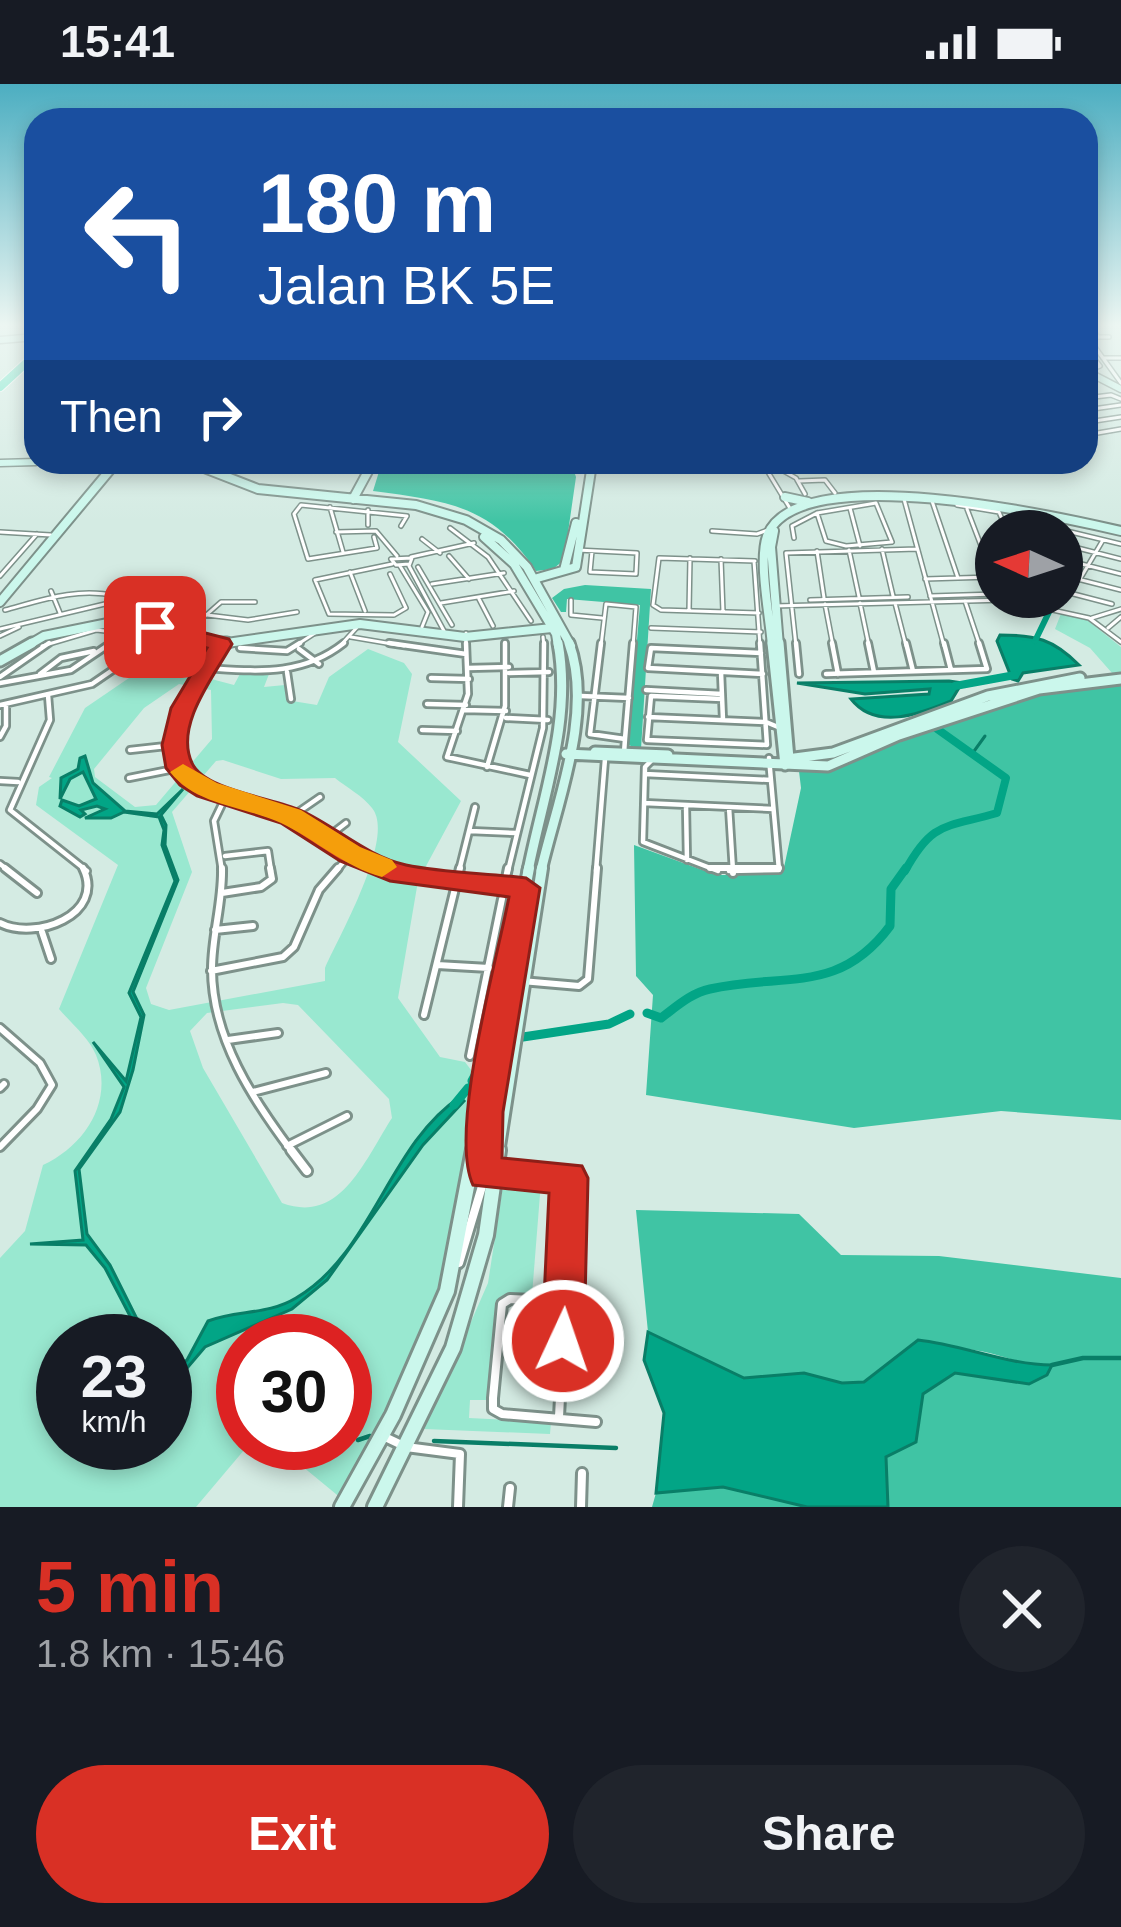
<!DOCTYPE html>
<meta charset="utf-8">
<style>
:root{--surface:#171b24;--page:#20242c;--text:#f1f3f6;--muted:#9ea1a6;--accent:#d93025}
body{margin:0;font-family:Helvetica,sans-serif;background:var(--page);color:var(--text);height:100vh;display:flex;flex-direction:column;font-size:45px;white-space:nowrap}
*{box-sizing:border-box;margin:0}
p{font-size:39px;color:var(--muted)}
.icon{flex:none;width:66px;height:66px;fill:none;stroke:currentColor;stroke-width:2;stroke-linecap:round;stroke-linejoin:round}
.map{position:relative;height:1423px;overflow:hidden}
.panel{display:flex;flex-direction:column;background:var(--surface);flex:1}
.panel>*{flex:none}
.banner{position:absolute;left:24px;top:24px;width:1074px;height:366px;border-radius:36px;box-shadow:0 6px 18px #0003;background:#1a4fa0;color:#fff;overflow:hidden}
.needle{width:78px;rotate:273deg}
.tools{position:absolute;left:975px;top:426px;display:grid;gap:24px}
.tools a{display:grid;place-items:center;width:108px;height:108px;border-radius:50%;background:var(--surface);box-shadow:0 6px 18px #0003;font-size:60px}
.speed{position:absolute;left:36px;top:1230px;display:flex;gap:24px;font-size:60px;font-weight:700;text-align:center}
.speed>*{display:grid;place-content:center;width:156px;height:156px;border-radius:50%;background:var(--surface);box-shadow:0 6px 18px #0003;line-height:1}
.speed small{font-size:30px;font-weight:400}
.speed .limit{border:18px solid #d22;background:#fff;color:#111}
.pin{position:absolute;display:grid;place-items:center;width:102px;height:102px;color:#fff;margin:-51px;border-radius:24px;box-shadow:0 6px 18px #0006}
.me{position:absolute;width:132px;margin:-66px;rotate:3deg;stroke-linejoin:round;filter:drop-shadow(0 0 9px #0008)}
.turn{display:flex;align-items:center;gap:42px;height:252px;padding:0 36px;font-size:54px}
.turn .icon{width:156px;height:156px;stroke-width:2.5}
.turn b{display:block;font-size:84px;line-height:102px}
.then{display:flex;align-items:center;height:114px;padding:0 36px;background:#0003;gap:24px;font-size:45px}
.round{display:grid;place-items:center;flex:none;width:126px;height:126px;border-radius:63px;background:var(--page)}
.head{display:flex;align-items:center;justify-content:space-between;height:204px;padding:0 36px}
h1{font-size:72px;font-weight:800;line-height:90px;color:var(--accent)}
.button{display:flex;gap:24px;margin-top:auto;padding:24px 36px}
.button a{flex:1;height:138px;border-radius:72px;background:var(--accent);color:#fff;font-size:48px;font-weight:800;line-height:138px;text-align:center}
.button a+a{background:var(--page);color:var(--text)}
.status{display:flex;justify-content:space-between;align-items:center;height:84px;padding:0 60px;background:var(--surface);direction:ltr}
.status svg{height:33px;fill:currentColor}
.map>svg:first-child{display:block}
</style>
<div class="status"><b>15:41</b><svg viewBox="0 0 49 12"><path d="M0 12V9h3v3zM5 12V6h3v6zM10 12V3h3v9zM15 12V0h3v12zM26 1h20v11H26zM47 4h2v5h-2z"/></svg></div>
<div class="map">
<svg width="1121" height="1423" viewBox="0 0 1121 1423">
<rect width="100%" height="100%" fill="#d4ebe3"/>
<path fill="#99e8d0" fill-rule="evenodd" d="M1062 527 1087 536 1121 563V588L1112 589 1090 564 1055 545Z
M368 565 404 579 412 590 398 658 461 717 418 797 398 914 440 973 465 978 484 1003C472 1060 464 1121 447 1177 422 1261 384 1338 342 1415L274 1359H345V1257H243V1359H250L196 1423H0V1174L25 1147 43 1081C86 1061 114 1016 96 971 89 954 71 939 59 925L118 781 36 721 39 703 52 694 49 693 85 624 151 579 234 601 241 588 269 590 264 603 285 601 286 616 317 621 329 593ZM179 600 211 606 212 655 156 721 135 723 95 693 94 685 144 624ZM223 676 281 695 335 694C346 703 363 712 372 724 396 753 339 852 325 884V897L169 926 151 920 146 904 192 788 172 728 216 677ZM283 919 298 921 389 1015 392 1034C365 1075 341 1141 282 1119L203 984 190 947 207 929ZM63 1257H165V1359H63Z
M504 1095 541 1098 532 1211 508 1210 501 1216 488 1316H470L469 1334 551 1338 550 1350 424 1345 488 1199Z"/>
<path fill="#40c4a4" d="M382 378H571L576 393 564 476 553 485 536 487C492 421 447 417 373 407Z
M585 501 651 505 641 665 628 661 640 521 567 515 566 528H561L552 514 564 505Z
M1121 600V1036L1001 1027 854 1044 646 1011 653 911 636 892 634 761 716 791H778L783 788 801 704 799 687H831L906 652 1046 608Z
M636 1126 799 1130 841 1171 939 1172 1121 1194V1423H888L886 1373 916 1358 923 1310 955 1289 1029 1300 1027 1281C970 1259 911 1252 864 1298L842 1300 804 1289 744 1294 648 1248Z
M723 1403 807 1423H652L656 1409Z"/>
<path fill="#02a586" stroke="#097e67" stroke-width="3" d="M1000 551C1036 551 1053 555 1079 581L1023 589 1018 597 1012 595 997 557Z
M949 597 962 599 951 617C920 630 876 647 851 615L929 610 930 605 865 610 797 599Z
M85 672 93 699 125 727 157 730 183 705 161 731 166 741 165 761 178 796 133 908 144 931 133 986 120 1028 79 1085 87 1150 110 1181 148 1257H143L105 1184 86 1161 30 1160 83 1156 75 1087 111 1035 124 1003 93 958 126 997 141 933 129 909 175 797 162 761 164 746 159 733 124 728 111 734H85L105 725 97 722 81 726 85 730 80 733 60 722 62 716 79 722 96 715 83 688 70 695 60 715 61 694 78 685 80 674Z
M460 1013 464 1017 423 1061 327 1196 292 1225 205 1263 165 1310V1287L187 1276 208 1237C237 1226 268 1231 296 1214 373 1169 388 1061 460 1013Z
M648 1248 744 1294 804 1289 842 1299 864 1298 918 1256C963 1261 1008 1281 1052 1281L1047 1291 1029 1300 955 1289 923 1310 916 1358 886 1373 888 1423H807L723 1403 656 1409 664 1329 644 1276Z"/>
<g fill="none" stroke-linecap="round" stroke-linejoin="round">
<path stroke="#097e67" stroke-width="3" d="M972 670 985 652"/>
<path stroke="#097e67" stroke-width="4.5" d="M1052 1281 1083 1274H1121
M358 1356 370 1352
M434 1357 616 1364"/>
<path stroke="#02a586" stroke-width="6" d="M1031 447 1033 431
M1046 513 1050 520
M1035 557 1050 526"/>
<path stroke="#02a586" stroke-width="8" d="M955 602 1015 591
M905 787C933 736 946 744 997 729L1006 694 933 642"/>
<path stroke="#02a586" stroke-width="9" d="M647 929 661 934C676 923 691 909 710 905 783 888 838 912 890 842L891 805 906 784
M523 953 609 940 630 930
M472 997 490 964
M454 1021 468 1004"/>
<g stroke="#7d918a" stroke-width="6">
<path id="street-far3" d="M1089 239 1098 253
M1086 253H1109
M1095 263 1121 299
M1086 264 1100 282 1087 287
M1103 274H1121
M1086 314 1111 311 1121 315
M1086 326 1121 321
M1088 338 1121 333
M1086 351 1121 345
M778 384 796 394 805 410
M799 397 825 396 835 409
M904 415 944 562
M932 417 958 494
M876 419 892 458 846 462 826 457 817 429Z
M957 421 999 428 1007 447
M330 423 343 468
M850 424 860 462
M967 425 993 493
M368 426V441
M791 426 768 388 787 382 887 378
M1042 441 1121 460
M450 444 488 473 531 537
M712 447 757 450 768 446
M0 448 51 451
M336 448 376 447 397 472
M374 453 377 464 308 475 294 430 301 421 407 432 401 442
M794 454 792 442 817 429
M422 455 440 469
M1062 460 1121 475
M882 465 893 512
M577 466 637 469 636 490 590 488 592 467
M849 466 859 513
M817 467 824 514
M449 472 469 495
M411 473 474 459
M721 475 723 528
M1062 475 1121 490
M754 477 760 562
M755 477 659 474 653 521 661 526 759 529
M409 480 396 481 391 475 412 474 409 482 444 547
M400 482 428 528 422 543
M418 483 452 541
M350 488 365 527
M390 490 406 524 394 531 329 530 315 496 392 480
M1062 491 1121 506
M0 492 37 450
M925 495 991 493
M1080 495 1103 456
M432 500 504 489
M51 507 60 529
M1062 507 1112 520
M930 512 996 510
M479 515 493 542
M571 516V531L602 534
M810 516 908 513
M965 517 980 562
M441 519 514 507
M860 519 869 562
M895 519 906 562
M825 520 833 562
M774 522 1007 516 1089 534 1121 558
M5 526C42 516 78 503 116 512L108 539
M689 527 690 474
M204 533 221 518H255
M1092 534 1121 525
M651 544 761 548
M1108 544 1121 533
M0 545 109 519 248 536 297 528
M466 549V562
M0 552 19 543
M351 553 404 562
M543 553 544 562
M42 562 96 546 161 553
M107 562 126 549
M148 562 168 548
M295 562 315 549
M340 562 360 540
M601 562 606 520 636 523 633 562
M796 562 786 469 917 465"/>
</g>
<g stroke="#7d918a" stroke-width="10">
<path id="street-far2" d="M389 559 466 570
M466 559 468 610 447 673 530 691
M601 559 590 650 625 655
M796 559 799 590
M832 559 838 590
M868 559 874 588
M906 559 913 587
M944 559 951 586
M220 560C192 597 144 671 202 704 229 719 262 720 290 733 327 751 357 774 397 787
M240 564 287 567 300 559
M299 565 319 580
M761 569 651 564 648 584 763 590
M178 570 208 574
M204 584C256 587 301 593 344 559
M468 584 509 583
M287 588 291 615
M721 588 723 636
M509 589 549 588
M40 590 61 574 94 567
M826 590 987 585 979 559
M0 593 49 559
M431 594 469 595
M0 599 71 586 111 559
M646 606 722 610
M48 611 50 636 10 726 87 787
M581 612 629 614
M722 615 651 612 647 656 767 661 760 559
M427 620 466 621
M0 621 92 600 152 559
M464 626 506 627
M648 633 766 638 778 643
M506 634 548 636
M422 646 457 647
M0 653 6 642V620
M625 655 633 559
M130 666 175 661
M624 669 625 655
M651 677 645 683 643 758 718 787
M487 683 505 622V559
M645 690 771 696
M129 694 179 684
M0 697 18 698
M644 719 773 725
M686 722 687 776
M729 723 733 787
M291 733 320 713
M470 747 516 749
M325 755 346 739
M225 772 268 767 271 787
M0 780 9 787
M222 787 214 737 226 712
M336 787 350 770
M459 787 475 723
M508 787 543 644 544 559
M596 787 605 675
M729 787 779 786 769 674"/>
</g>
<g stroke="#7d918a" stroke-width="12">
<path id="street-far1" d="M5 784 37 809
M222 784C223 818 212 851 212 885 212 954 253 1016 293 1069
M387 784 445 797 537 805
M710 784H779
M733 784V789
M506 794 508 784
M222 809 261 803 272 795 270 784
M0 839C35 857 106 831 83 784
M215 846 253 842
M42 848 51 875
M437 881 489 884
M211 887 283 873 294 863 319 806 338 784
M510 896 579 902 588 895 597 784
M424 931 460 784
M0 944 40 979 52 1001 37 1025 0 1063
M228 956 278 949
M470 972 502 815
M0 1004 4 1000
M253 1008 326 989
M485 1040 486 1069
M287 1062 347 1032"/>
</g>
<g stroke="#7d918a" stroke-width="14">
<path id="street" d="M291 1066 307 1087
M486 1089 569 1094 571 1100 559 1333
M459 1179 486 1089V1066
M596 1338 502 1330 493 1325V1314L502 1220 510 1215 600 1219
M387 1354 406 1363 460 1370 458 1423
M508 1423 510 1404
M581 1423 582 1389"/>
</g>
<g stroke="#7d918a" stroke-width="9">
<path id="secondary-far4" d="M0 256 36 253
M1086 287 1121 305
M44 378 138 381
M132 378 192 383
M0 379 36 378
M113 383 117 378
M370 383 373 378
M591 383 592 378"/>
</g>
<g stroke="#7d918a" stroke-width="12">
<path id="secondary-far3" d="M106 380 138 381
M156 380 204 384 258 405 416 421 466 436 501 456 527 483 571 562
M785 413 808 418
M353 415 372 380
M774 447 771 463 779 562
M484 453 514 480 556 550 558 562
M564 486 576 439
M534 495 576 483 592 380
M0 518 115 380
M27 562 44 552 108 539 148 541 220 560 360 540 465 553 552 544
M772 562C770 534 758 477 767 452 797 373 1060 433 1121 447"/>
</g>
<g stroke="#7d918a" stroke-width="15">
<path id="secondary-far2" d="M216 559H227
M772 559 785 681
M779 559 789 675 785 681
M0 577 32 559
M595 668 668 671
M566 670 828 682 899 651 1039 605 1121 595
M787 675 833 669 988 612 1080 594
M528 787C543 711 572 636 558 559
M541 787C557 718 594 628 569 559"/>
</g>
<g stroke="#7d918a" stroke-width="16">
<path id="secondary-far1" d="M474 1069 529 784
M498 1069 542 784"/>
</g>
<g stroke="#7d918a" stroke-width="20">
<path id="secondary" d="M342 1423 393 1331 447 1207 474 1066
M375 1423 453 1264 486 1151 498 1066"/>
</g>
<g stroke="#fff" stroke-width="10">
<path id="highway" d="M30 256H36
M0 303 36 270"/>
</g>
<use href="#street-far3" stroke="#fff" stroke-width="3"/>
<use href="#street-far2" stroke="#fff" stroke-width="4.5"/>
<use href="#street-far1" stroke="#fff" stroke-width="6"/>
<use href="#street" stroke="#fff" stroke-width="8"/>
<use href="#secondary-far4" stroke="#cbf7ec" stroke-width="6"/>
<use href="#secondary-far3" stroke="#cbf7ec" stroke-width="8"/>
<use href="#secondary-far2" stroke="#cbf7ec" stroke-width="9"/>
<use href="#secondary-far1" stroke="#cbf7ec" stroke-width="10"/>
<use href="#secondary" stroke="#cbf7ec" stroke-width="14"/>
<use href="#highway" stroke="#52e4c0" stroke-width="8"/>
</g>
<linearGradient id="sky" x2="0" y2="1"><stop stop-color="#4caec1"/><stop offset="0.55" stop-color="#ecf6f2"/><stop offset="1" stop-color="#ecf6f2" stop-opacity="0"/></linearGradient>
<rect width="1121" height="438" fill="url(#sky)"/>
<path fill="#d93025" stroke="#8d1f18" stroke-width="3" d="M155 536 229 555 232 560C215 591 174 641 192 679 204 706 273 714 300 726 336 742 366 772 406 781 444 789 487 789 526 794L540 804 503 1028 502 1074 582 1082 588 1094 584 1257 578 1271 563 1277 548 1271 542 1257 549 1109 473 1101C448 1048 497 876 509 813L390 797 340 777 281 739 197 712 180 701 166 684 162 661 171 624 207 564 147 548V538Z"/>
<path fill="#f59e0b" d="M183 680 217 699 301 726 360 763 392 776 397 783 382 793C343 782 316 756 281 739 244 722 197 722 170 688Z"/>
</svg>
<div class="tools">
<a><svg class="needle" viewBox="-14 -14 28 28"><path d="M0-13l5 13h-10z" fill="#e53935"/><path d="M0 13l5-13h-10z" fill="#9ea1a6"/></svg></a>
</div>
<div class="speed"><div>23<small>km/h</small></div><div class="limit">30</div></div>
<div class="pin" style="left:155px;top:543px;background:#d93025"><svg class="icon" aria-label="arrive" viewBox="0 0 24 24"><path d="M6 21V4h12l-3 4 3 4H6"/></svg></div>
<svg class="me" style="left:563px;top:1257px" viewBox="-20 -20 40 40"><circle r="17" fill="#d93025" stroke="#fff" stroke-width="3"/><path d="M0-11L8 9 0 5-8 9z" fill="#fff"/></svg>
<div class="banner">
<div class="turn"><svg class="icon" aria-label="left" viewBox="0 0 24 24"><path d="M17 20v-9H6M10 6l-5 5 5 5"/></svg><div><b>180 m</b>Jalan BK 5E</div></div>
<div class="then">Then<svg class="icon" aria-label="right" viewBox="0 0 24 24"><path d="M7 20v-9h11M14 6l5 5-5 5"/></svg></div>
</div>
</div>
<section class="panel">
<div class="head"><div><h1>5 min</h1><p>1.8 km · 15:46</p></div><a class="round"><svg class="icon" aria-label="close" viewBox="0 0 24 24"><path d="M6 6l12 12M18 6L6 18"/></svg></a></div>
<div class="button"><a>Exit</a><a>Share</a></div>
</section>
